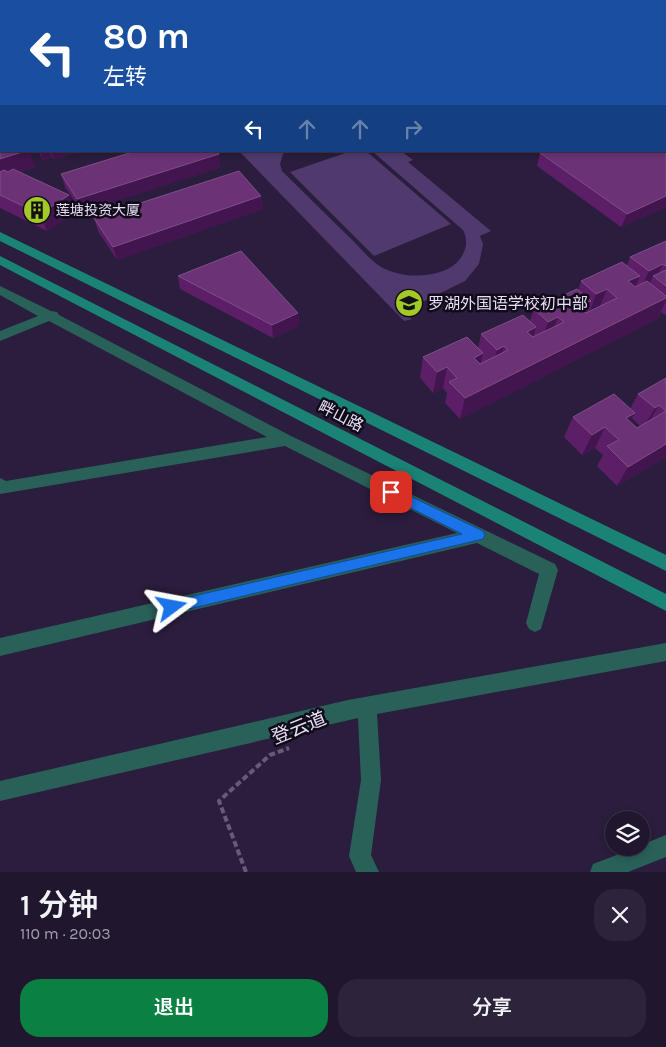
<!DOCTYPE html>
<html lang="zh">
<meta charset="utf-8">
<style>
:root{--surface:#20162e;--page:#2d233a;--text:#f1f3f6;--muted:#a29faa;--line:#3d354a;--accent:#0b8043}
body{margin:0;font-family:Karla,"Noto Sans SC",sans-serif;background:var(--page);color:var(--text);height:100vh;display:flex;flex-direction:column;font-size:19px;white-space:nowrap}
*{box-sizing:border-box;margin:0}
p{font-size:16px;color:var(--muted)}
.icon{flex:none;width:28px;height:28px;fill:none;stroke:currentColor;stroke-width:2;stroke-linecap:round;stroke-linejoin:round}
.map{position:relative;height:872px;overflow:hidden}
.sheet{display:flex;flex-direction:column;background:var(--surface);flex:1}
.sheet>*{flex:none}
.banner{position:absolute;left:0px;top:0px;width:666px;height:152px;box-shadow:0 2px 8px #0003,0 0 0 1px var(--line);background:#1a4fa0;color:#fff;overflow:hidden}
.buttons{position:absolute;left:605px;top:811px;display:grid;gap:10px}
.buttons a{display:grid;place-items:center;width:45px;height:45px;border-radius:50%;background:var(--surface);box-shadow:0 2px 8px #0003,0 0 0 1px var(--line);font-size:25px}
.pin{position:absolute;display:grid;place-items:center;width:42px;height:42px;color:#fff;margin:-21px;border-radius:10px;box-shadow:0 2px 8px #0006}
.me{position:absolute;width:55px;margin:-28px;rotate:77deg;stroke-linejoin:round;filter:drop-shadow(0 0 4px #0008)}
.turn{display:flex;align-items:center;gap:18px;height:105px;padding:0 20px;font-size:22px}
.turn .icon{width:65px;height:65px;stroke-width:2.5}
.turn b{display:block;font-size:35px;line-height:42px}
.lanes{display:flex;align-items:center;height:48px;padding:0 20px;background:#0003;justify-content:center;gap:25px;direction:ltr}
.lanes .off{opacity:.35}
.round{display:grid;place-items:center;flex:none;width:52px;height:52px;border-radius:20px;background:var(--page)}
.headline{display:flex;align-items:center;justify-content:space-between;height:85px;padding:0 20px}
h1{font-size:30px;font-weight:600;line-height:38px}
.button{display:flex;gap:10px;margin-top:auto;padding:10px 20px}
.button a{flex:1;height:58px;border-radius:20px;background:var(--accent);color:#fff;font-size:20px;font-weight:600;line-height:58px;text-align:center}
.button a+a{background:var(--page);color:var(--text)}
.map>svg:first-child{display:block}
</style>
<div class="map">
<svg width="666" height="872" viewBox="0 0 666 872">
<rect width="100%" height="100%" fill="#2b1d3d"/>
<path fill="#503a6d" d="M239 151H284L280 164 282 171C304 193 326 214 348 236 358 245 367 257 378 265 399 280 444 280 460 259 467 249 468 240 463 230L372 151H401L413 160 408 162 491 231 480 236 483 244 479 264 465 281 404 311 412 319 404 321Z
M351 151H366L451 224 374 256 290 172Z"/>
<g fill="none" stroke-linecap="round" stroke-linejoin="round">
<path stroke="#665a77" stroke-width="4" stroke-dasharray="6 3" stroke-linecap="butt" d="M246 872 219 801 270 755 289 748"/>
<path fill="#296159" fill-rule="evenodd" d="M665 13H666V18H665Z
M0 286 51 311 57 312 59 315 291 436 555 564 558 570 541 629 535 632 529 629 526 623 539 574 477 543 0 656V638L457 533 285 446 0 494V478L6 481 267 437 49 321 0 341V331L38 316 0 295Z
M666 643V661L377 714 381 780 371 855 379 872H356L349 856 361 780 358 718 0 801V781L348 700Z
M666 835V857L628 872H590L593 864 635 848H641V845Z"/>
<path fill="#1b8376" fill-rule="evenodd" d="M0 127H1V133H0Z
M0 232 666 555V571L0 241Z
M0 256 666 594V611L0 265Z"/>
</g>
<path fill="#5c1e66" fill-rule="evenodd" d="M336 0H387L382 1H336Z
M493 0H598L597 1H646H493Z
M0 137 1 151H29L35 167 18 172 75 212 47 231 0 208Z
M38 151H82L54 159 52 157 43 160Z
M540 153 666 207 621 227 537 166Z
M221 167 82 212 65 187 61 174Z
M261 196 263 209 117 260 98 231 94 218Z
M666 241V314L665 315 661 312 657 319 460 419 445 403 447 393 443 388 433 393 420 378 423 357 478 348 481 334 530 321 534 309 578 290 581 281 627 265 630 257Z
M178 276 298 313 299 326 273 338 180 289Z
M666 378V457L617 486 597 466 603 455 595 448 582 455 564 437 573 417 630 409 638 394ZM632 418 640 426 637 428 630 421Z"/>
<path fill="#42154f" d="M178 0H191V1H179Z
M319 0H324L325 1H314Z
M344 0H387L382 1H344Z
M540 0H598L597 1H535Z
M666 49V67L665 68V50Z
M25 151H29L35 167 0 177V159Z
M40 151H50L52 157 43 160Z
M51 151H82L54 159Z
M219 154 221 167 82 212 77 199Z
M69 195 75 212 47 231 40 214Z
M261 196 263 209 117 260 113 247Z
M666 196V207L621 227 627 214Z
M663 264 656 279 653 276 647 289 639 293 649 271Z
M640 276 631 297 628 281Z
M607 289 598 311 588 316 596 294Z
M666 298V301L657 319 460 419 465 398Z
M591 301 583 323 578 307Z
M298 313 299 326 273 338 272 325Z
M558 317 550 339 541 343 548 322Z
M536 327 530 348 527 332Z
M504 346 498 367 492 371 497 350Z
M483 353 478 375 474 358Z
M447 367 443 388 433 393 437 372Z
M659 405 647 426 643 428 655 408Z
M635 413 623 433 615 438 626 418Z
M605 427 595 448 582 455 592 435Z
M666 444V457L617 486 628 467Z"/>
<path fill="#6b3375" stroke="#7f4e89" d="M136 0H155L156 1H130Z
M164 0H180L181 1H165Z
M194 0H199L200 1H189Z
M261 0H319L314 1H256Z
M511 0H540L535 1H514Z
M601 0H644L646 1H597Z
M665 23H666V49L665 50Z
M665 105H666V196L627 214 540 153 545 151H665Z
M1 136V151H25L0 159V137Z
M136 151H217L219 154 77 199 61 174Z
M13 169 69 195 40 214 0 195V172L4 170 8 172Z
M239 171 261 196 113 247 94 218Z
M666 241V266L663 264 649 271 630 257Z
M241 251 298 313 272 325 178 276Z
M622 262 640 276 628 281 635 287 647 281 666 296V298L465 398 449 382 457 378 447 367 437 372 423 357 467 337 483 353 474 358 480 364 508 350 504 346 497 350 481 334 523 315 536 327 527 332 533 337 564 322 558 317 548 322 534 309 577 289 591 301 578 307 586 313 617 298 607 289 596 294 581 281Z
M666 270V286L653 276Z
M666 378V444L628 467 607 446 619 440 605 427 592 435 573 417 614 394 635 413 626 418 637 428 666 411 659 405 655 408 638 394Z"/>
<path fill="#1a73e8" stroke="#114b97" d="M391 487 483 531 485 535 483 539 172 613 167 611 165 607 167 602 172 601 462 534 387 496 385 492 387 488Z"/>
<defs>
<g id="building-disc" transform="scale(1.4375)"><circle r="9.5" fill="#a3c927" stroke="#110b19"/><path d="M-4-6H4V6H1V3H-1V6H-4ZM-2.5-4.3h1.7v1.8h-1.7ZM.8-4.3h1.7v1.8H.8ZM-2.5-1h1.7V.8h-1.7ZM.8-1h1.7V.8H.8Z" fill="#111"/></g>
<g id="school-disc" transform="scale(1.4375)"><circle r="9.5" fill="#a3c927" stroke="#110b19"/><path d="M0-5L7-2L0 1L-7-2ZM-4 1L0 2.5L4 1V4Q0 6-4 4Z" fill="#111"/></g>
</defs>
<g fill-rule="evenodd">
<use href="#building-disc" x="37" y="210"/>
<use href="#school-disc" x="409" y="303"/>
</g>
<g text-anchor="middle" dominant-baseline="central" stroke-width="5" stroke-linejoin="round" paint-order="stroke">
<g font-size="14" fill="#e7dff5" stroke="#110b19" text-anchor="start">
<text x="56" y="210">莲塘投资大厦</text>
</g>
<g font-size="16" fill="#e7dff5" stroke="#110b19" text-anchor="start">
<text x="428" y="303">罗湖外国语学校初中部</text>
</g>
<g font-size="16" fill="#e7dff5" stroke="#110b19">
<text transform="translate(341 416) rotate(27)">畔山路</text>
</g>
<g font-size="19" fill="#e7dff5" stroke="#110b19">
<text transform="translate(299 728) rotate(-22)">登云道</text>
</g>
</g>
</svg>
<div class="buttons">
<a><svg class="icon" aria-label="layers" viewBox="0 0 24 24"><path d="M12 4l9 5-9 5-9-5zM3 14l9 5 9-5"/></svg></a>
</div>
<div class="pin" style="left:391px;top:492px;background:#d93025"><svg class="icon" aria-label="arrive" viewBox="0 0 24 24"><path d="M6 21V4h12l-3 4 3 4H6"/></svg></div>
<svg class="me" style="left:172px;top:607px" viewBox="-20 -20 40 40"><path d="M0-17L14 15 0 8-14 15z" fill="#1a73e8" stroke="#fff" stroke-width="4"/></svg>
<div class="banner">
<div class="turn"><svg class="icon" aria-label="left" viewBox="0 0 24 24"><path d="M17 20v-9H6M10 6l-5 5 5 5"/></svg><div><b>80 m</b>左转</div></div>
<div class="lanes"><svg class="icon" aria-label="left" viewBox="0 0 24 24"><path d="M17 20v-9H6M10 6l-5 5 5 5"/></svg><svg class="icon off" aria-label="ahead" viewBox="0 0 24 24"><path d="M12 20V5M6 11l6-6 6 6"/></svg><svg class="icon off" aria-label="ahead" viewBox="0 0 24 24"><path d="M12 20V5M6 11l6-6 6 6"/></svg><svg class="icon off" aria-label="right" viewBox="0 0 24 24"><path d="M7 20v-9h11M14 6l5 5-5 5"/></svg></div>
</div>
</div>
<section class="sheet">
<div class="headline"><div><h1>1 分钟</h1><p>110 m · 20:03</p></div><a class="round"><svg class="icon" aria-label="close" viewBox="0 0 24 24"><path d="M6 6l12 12M18 6L6 18"/></svg></a></div>
<div class="button"><a>退出</a><a>分享</a></div>
</section>
